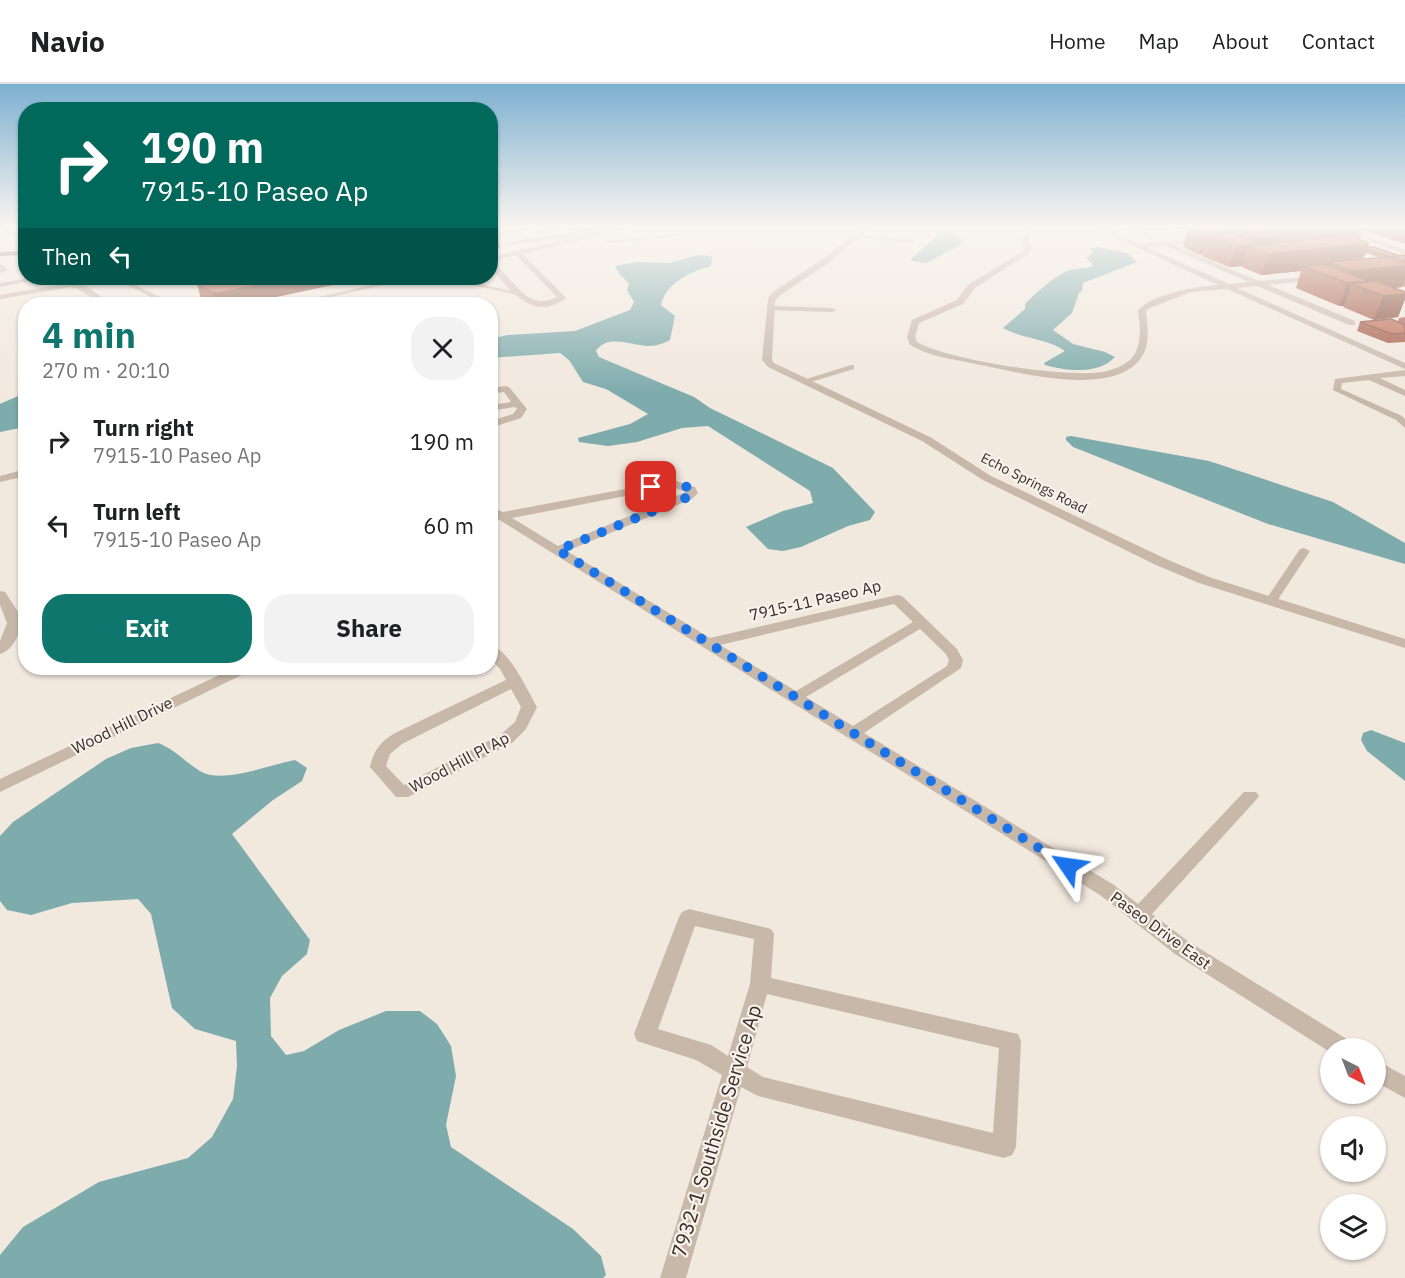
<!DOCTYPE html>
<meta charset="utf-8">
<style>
:root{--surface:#fff;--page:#f2f2f2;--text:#202124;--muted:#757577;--line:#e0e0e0;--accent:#0f766e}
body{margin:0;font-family:"IBM Plex Sans",sans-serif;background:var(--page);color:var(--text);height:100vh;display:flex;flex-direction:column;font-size:22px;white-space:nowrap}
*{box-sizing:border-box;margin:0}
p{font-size:20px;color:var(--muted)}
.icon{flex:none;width:33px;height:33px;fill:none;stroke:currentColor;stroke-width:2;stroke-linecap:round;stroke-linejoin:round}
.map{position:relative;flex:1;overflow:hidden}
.sheet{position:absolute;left:18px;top:213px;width:480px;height:378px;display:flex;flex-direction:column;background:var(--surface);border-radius:24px;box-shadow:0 2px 4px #0004}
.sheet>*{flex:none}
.guide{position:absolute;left:18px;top:18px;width:480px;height:183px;border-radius:24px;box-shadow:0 2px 4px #0004;background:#00695c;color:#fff;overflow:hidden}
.needle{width:39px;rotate:138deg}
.buttons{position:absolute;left:1320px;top:954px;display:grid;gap:12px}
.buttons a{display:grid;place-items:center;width:66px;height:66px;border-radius:50%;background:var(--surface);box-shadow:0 2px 4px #0004;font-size:30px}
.pin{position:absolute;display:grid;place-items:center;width:51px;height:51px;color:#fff;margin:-26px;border-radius:12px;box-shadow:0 3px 9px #0006}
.me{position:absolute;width:66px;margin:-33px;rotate:302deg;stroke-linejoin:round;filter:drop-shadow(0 0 4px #0008)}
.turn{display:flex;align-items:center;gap:21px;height:126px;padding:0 24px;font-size:27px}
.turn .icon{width:78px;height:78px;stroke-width:2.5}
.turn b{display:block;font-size:42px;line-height:51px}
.then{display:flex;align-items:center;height:57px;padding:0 24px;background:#0003;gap:12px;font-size:22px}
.round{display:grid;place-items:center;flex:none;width:63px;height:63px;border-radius:24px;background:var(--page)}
.overview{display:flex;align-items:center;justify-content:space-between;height:102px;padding:0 24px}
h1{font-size:36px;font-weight:700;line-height:45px;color:var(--accent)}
.button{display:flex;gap:12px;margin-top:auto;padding:12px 24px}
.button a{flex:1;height:69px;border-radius:24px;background:var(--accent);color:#fff;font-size:24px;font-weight:700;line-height:69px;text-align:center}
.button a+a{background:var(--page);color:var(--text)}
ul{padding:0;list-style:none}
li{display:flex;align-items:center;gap:18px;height:84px;padding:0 24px}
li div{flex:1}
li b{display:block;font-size:22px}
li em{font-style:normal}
header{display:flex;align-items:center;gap:36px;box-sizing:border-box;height:84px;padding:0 30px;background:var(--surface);border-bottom:2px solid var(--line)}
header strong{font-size:28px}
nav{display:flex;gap:33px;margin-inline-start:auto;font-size:21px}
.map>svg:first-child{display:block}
</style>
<header>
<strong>Navio</strong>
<nav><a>Home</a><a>Map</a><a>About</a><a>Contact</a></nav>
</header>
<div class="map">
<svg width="1405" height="1194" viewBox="0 0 1405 1194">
<rect width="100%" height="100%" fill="#f1e8de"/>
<path fill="#7eabac" d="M950 147 958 152 964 159 926 179 912 177 911 175 940 149Z
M1099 163 1127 169 1137 178 1083 199 1082 207 1079 209 1072 229 1053 246 1073 260 1105 268 1115 273C1098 291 1066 287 1045 281L1044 279 1065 267C1047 254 1022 255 1003 244L1025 225V220C1037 208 1052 194 1067 187 1074 184 1084 185 1091 183L1093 180 1086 174 1093 169 1090 164Z
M699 171 712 172 711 182C691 188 666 198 661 221L675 232 670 256C662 260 656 262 647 262 630 261 607 250 596 267L599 273 694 313 710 324 833 384 875 428 870 436 848 442 801 463 783 467 768 465 746 443 783 427 813 419 810 407 708 342 682 344 637 358 608 362 579 358 578 354 630 340 648 330 606 305 583 298 569 276 560 269 491 274V255L507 251 575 247 630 226 634 218 627 206 629 199 620 191 615 182 637 178 670 179Z
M25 309V343L0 348V320Z
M1071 352 1209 377 1333 418 1405 459V480L1268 440 1073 363 1066 356V353Z
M1371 646 1405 659V697L1367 667 1361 656 1363 649Z
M158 659C176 666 185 678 200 687 222 701 271 680 295 676L307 684 302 697 273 716 232 750 310 856 307 870 282 892 270 914 271 952 286 971 304 967 339 946 386 927H420L437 940 451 962 456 992 446 1041 451 1063 573 1145 601 1172 606 1191 603 1194H0V1171L23 1143 99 1098 188 1074 212 1053 233 1015 237 982 236 957 195 945 172 924 151 830 138 815 72 819 31 831 7 826 0 817V752L13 738 106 675 131 664Z"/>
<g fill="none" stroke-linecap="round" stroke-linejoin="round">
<path fill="#7eabac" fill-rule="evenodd" d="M0 142 26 155V157L0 144Z"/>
<path fill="#c8b8aa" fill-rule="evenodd" d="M503 142 519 145 544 142 490 155V151L512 147Z
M560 142H572L544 149 541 147Z
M605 142H617C588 156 541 155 508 162L505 160 532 153 567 150Z
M857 150 912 155 915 157 912 159 859 153Z
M0 180 7 185V187L0 189Z
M441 194H452L522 209 518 211Z
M771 222 832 224 836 226 832 228 768 226 767 224Z
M851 281H854V285L804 300 800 297Z
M1405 286V292L1380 294 1405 306V312L1369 296 1342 299 1341 305 1402 332 1405 335V344L1396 336 1333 306 1335 295Z
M1304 464 1310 467 1277 517 1275 520H1267L1265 517 1300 465Z"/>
<path fill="#c8b8aa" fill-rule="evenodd" d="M629 142H641L523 170 566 214C533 239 511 206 490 184V173ZM516 171 557 213C524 229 514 192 491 177Z
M866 142H873L827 180 779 212 775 217 772 276 774 279 930 353 991 392 1166 475 1209 493 1405 555V564L1199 499 1156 481 983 396 922 357 768 283 762 276 768 215 773 208 821 176Z
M1028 142H1034L1028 157 1032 165 1029 169 975 204 963 220 919 239 915 253 917 258C947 276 1067 294 1102 288 1113 286 1123 282 1131 275 1143 262 1140 242 1138 226 1155 209 1195 203 1218 201L1090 142H1099L1139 160 1205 155 1203 158 1173 161 1259 197 1319 192 1320 194 1316 196 1268 201 1355 237V241H1349L1257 202 1237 204 1405 279V285L1227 205 1191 208 1150 224 1146 227C1148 245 1151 265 1137 279 1103 312 1017 288 976 280 953 275 930 273 910 261L907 253 912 236 957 216 969 200 1024 167 1022 157ZM1164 162H1165L1249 198 1229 200 1146 163Z
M1112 142 1137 145 1155 153 1150 154Z
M1343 144 1405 166V170L1341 147Z
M681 149 679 152 607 159 604 157Z
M113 194H122L174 220H165Z
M402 194H414L301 220H288Z
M71 199 85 201 111 220C96 222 86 206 71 203L0 215V211Z
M341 218H345L349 220H340Z
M506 302 509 303 527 325 521 334 490 344V337L513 330 517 325 515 323 490 327V321L511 318 504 308 490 310V304Z
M26 385V392L0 398V392Z
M673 396 695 403 698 409 692 415 567 467 710 554 897 511 902 512 957 565 963 576 961 584 864 649 1114 801 1138 820 1244 708H1256L1259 712 1256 716 1152 830 1189 858 1350 957 1353 964H1330V968L1175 870 1100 811 490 430V422L503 428ZM672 403 686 408 558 462 512 434ZM894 520 913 538 796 607 720 561ZM920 545 946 570 949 576 947 582 853 642 806 613Z
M0 507 5 508 17 526 21 539C20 551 12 567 0 570V557L7 539 0 521Z
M490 561C510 566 527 606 537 623L526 645 512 659 408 713H396L370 683C373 667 381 657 395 649L506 596 500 585 490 574ZM511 605 521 623 515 638 500 651 404 701 386 682 390 670 402 660Z
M234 584H252L250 587 0 708V695Z
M689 825 771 845 774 850 771 894 1018 950 1021 957 1016 1063 1012 1071 1004 1074 758 1012 741 1003 686 1194H660L722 991 696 976 637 957 634 950 679 833 682 828ZM695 842 754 855 750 900 728 972 711 961 658 945ZM767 910 999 964 993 1049 763 993 747 983Z
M1376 976 1405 992V1014L1376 998Z"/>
<path fill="#c8b8aa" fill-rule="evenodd" d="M30 194H44L0 203V199Z"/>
<path fill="#77645b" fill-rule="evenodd" d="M26 167V171L0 172V168Z"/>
</g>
<path fill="#a35944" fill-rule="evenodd" d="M566 142H611L582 148 566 144Z
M1138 142H1222L1225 143V142H1405V160L1363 146 1359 156 1367 163 1400 172 1405 171V203L1402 202V203L1394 204 1405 208V215L1398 233 1374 236 1343 223 1344 222H1339L1296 204 1301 187 1261 191 1242 183V182L1229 183 1202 172V170L1200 171 1183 163 1188 144 1176 145 1169 142 1168 146H1147ZM1366 169 1380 174 1363 175Z
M197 200 244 220H209L201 215Z
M1405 233V258L1388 259 1357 247 1360 238 1398 237 1399 234Z"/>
<path fill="#854937" d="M582 142H611L582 148Z
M1177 142H1216L1188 143V144L1176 145Z
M1296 142H1313L1307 161 1333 163 1338 148 1363 145 1358 160 1369 159 1361 181 1329 178 1328 184 1303 182 1301 187 1261 191 1268 170 1248 162 1242 182 1229 183 1236 162 1258 160 1259 154H1263L1266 144Z
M1235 147 1231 160 1208 151 1202 170 1200 171 1205 150Z
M498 150 500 164 490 166V151Z
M1405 182V195L1402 203 1368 207 1352 200 1344 222H1339L1351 187Z
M291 194H366L244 220H217L214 210Z
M1405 210V215L1398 233 1374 236 1383 212Z"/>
<path fill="#be684f" stroke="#854937" stroke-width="1.5" d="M1198 142H1222L1235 147 1205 150 1188 143Z
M1230 142H1254L1281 152 1259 154Z
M1261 142H1296L1266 144Z
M1323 142H1353L1363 145 1338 148Z
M490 147 498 150 490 151Z
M1231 149 1259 160 1236 162 1208 151Z
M1346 151 1369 159 1268 170 1248 162Z
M1368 163H1374L1400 172 1391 173 1367 165Z
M1405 171V178L1391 173Z
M1388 173 1405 179V182L1351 187 1329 178Z
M1324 180 1368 197 1347 199 1303 182Z
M207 194H291L214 210 197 200Z
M1376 197 1405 208V210L1383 212 1352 200Z
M1391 235 1405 241V249L1392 250 1360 238Z"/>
<linearGradient id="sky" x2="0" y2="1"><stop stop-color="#7db0d0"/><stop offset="0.46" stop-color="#f9f5f0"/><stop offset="1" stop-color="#f9f5f0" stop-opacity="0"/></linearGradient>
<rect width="1405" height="309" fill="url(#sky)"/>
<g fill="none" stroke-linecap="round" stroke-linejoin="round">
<path stroke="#1a73e8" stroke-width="10" stroke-dasharray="0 18" d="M651 403C666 400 677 397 691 405L692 409 688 413 558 466 1068 782"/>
</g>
<g text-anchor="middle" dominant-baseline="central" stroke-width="4.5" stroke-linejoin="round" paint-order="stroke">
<g font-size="14" fill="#362d29" stroke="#f9f2ea">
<text transform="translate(1034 399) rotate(27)">Echo Springs Road</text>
</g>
<g font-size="16" fill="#362d29" stroke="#f9f2ea">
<text transform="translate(815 516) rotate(-13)">7915-11 Paseo Ap</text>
<text transform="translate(122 641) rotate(-26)">Wood Hill Drive</text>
<text transform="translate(459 678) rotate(-28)">Wood Hill Pl Ap</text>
<text transform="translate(1161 846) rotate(36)">Paseo Drive East</text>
</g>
<g font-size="20" fill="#362d29" stroke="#f9f2ea">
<text transform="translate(716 1047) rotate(-73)">7932-1 Southside Service Ap</text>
</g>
</g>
</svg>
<div class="buttons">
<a><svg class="needle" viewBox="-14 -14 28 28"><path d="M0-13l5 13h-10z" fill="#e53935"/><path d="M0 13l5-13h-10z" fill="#757577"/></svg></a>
<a><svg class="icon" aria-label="sound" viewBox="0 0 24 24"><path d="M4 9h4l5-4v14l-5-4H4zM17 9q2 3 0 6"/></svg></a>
<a><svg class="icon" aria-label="layers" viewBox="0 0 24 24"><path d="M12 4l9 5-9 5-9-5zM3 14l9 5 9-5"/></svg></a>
</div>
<div class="pin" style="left:651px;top:403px;background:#d93025"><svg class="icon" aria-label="arrive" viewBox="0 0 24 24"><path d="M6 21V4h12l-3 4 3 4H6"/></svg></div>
<svg class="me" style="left:1068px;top:782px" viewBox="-20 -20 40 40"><path d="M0-17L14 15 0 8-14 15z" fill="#1a73e8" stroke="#fff" stroke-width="4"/></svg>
<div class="guide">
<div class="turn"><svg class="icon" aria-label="right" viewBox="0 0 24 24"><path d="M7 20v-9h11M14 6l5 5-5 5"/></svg><div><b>190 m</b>7915-10 Paseo Ap</div></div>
<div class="then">Then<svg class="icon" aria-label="left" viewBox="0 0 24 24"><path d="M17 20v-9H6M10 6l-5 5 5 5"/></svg></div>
</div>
<section class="sheet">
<div class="overview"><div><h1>4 min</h1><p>270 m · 20:10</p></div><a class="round"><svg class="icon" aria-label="close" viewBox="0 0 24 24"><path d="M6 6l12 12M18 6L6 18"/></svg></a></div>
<ul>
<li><svg class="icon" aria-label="right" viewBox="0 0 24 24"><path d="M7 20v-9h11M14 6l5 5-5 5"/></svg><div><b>Turn right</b><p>7915-10 Paseo Ap</p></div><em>190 m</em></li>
<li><svg class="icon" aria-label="left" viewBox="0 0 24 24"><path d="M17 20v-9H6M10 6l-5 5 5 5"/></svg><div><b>Turn left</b><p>7915-10 Paseo Ap</p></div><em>60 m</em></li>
</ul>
<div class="button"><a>Exit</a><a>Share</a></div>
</section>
</div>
